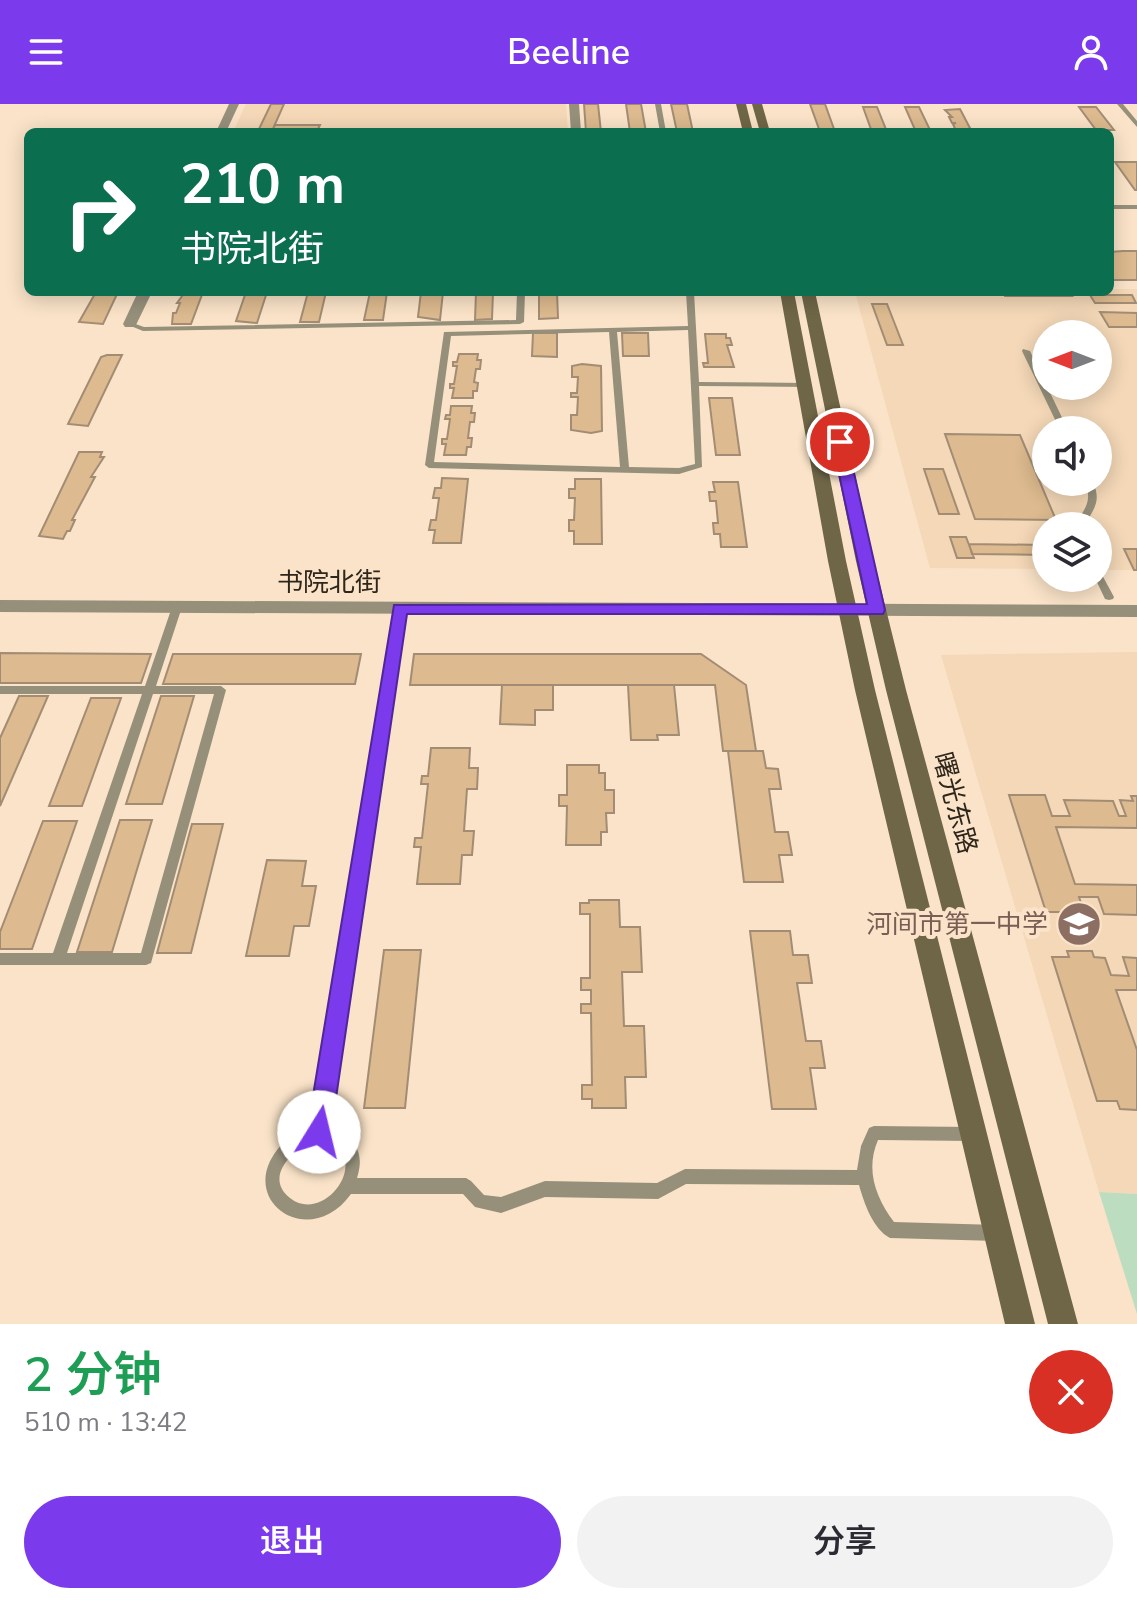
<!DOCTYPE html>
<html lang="zh">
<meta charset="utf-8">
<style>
:root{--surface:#fff;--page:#f2f2f3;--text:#2b2b33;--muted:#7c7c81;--accent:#7c3aed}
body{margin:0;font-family:"Nunito Sans","Noto Sans SC",sans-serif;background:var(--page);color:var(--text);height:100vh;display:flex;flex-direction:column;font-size:30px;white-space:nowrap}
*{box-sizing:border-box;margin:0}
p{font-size:26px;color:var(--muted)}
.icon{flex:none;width:44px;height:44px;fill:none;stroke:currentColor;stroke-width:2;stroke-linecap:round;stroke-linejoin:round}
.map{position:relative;height:1220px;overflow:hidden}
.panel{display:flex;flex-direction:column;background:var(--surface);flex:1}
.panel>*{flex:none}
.banner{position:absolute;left:24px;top:24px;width:1090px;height:168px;border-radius:12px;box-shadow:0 4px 20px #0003;background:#0b6e4f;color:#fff;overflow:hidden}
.needle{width:52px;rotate:270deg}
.tools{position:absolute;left:1032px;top:216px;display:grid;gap:16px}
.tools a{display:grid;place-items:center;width:80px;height:80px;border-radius:50%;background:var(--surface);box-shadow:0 4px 20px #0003;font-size:40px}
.pin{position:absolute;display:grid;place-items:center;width:68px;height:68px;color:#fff;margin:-34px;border:4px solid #fff;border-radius:50%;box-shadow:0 2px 8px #0007}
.me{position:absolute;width:88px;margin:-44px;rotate:9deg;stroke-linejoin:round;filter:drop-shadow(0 0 6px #0008)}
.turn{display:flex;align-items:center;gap:28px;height:168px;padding:0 24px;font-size:36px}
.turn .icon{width:104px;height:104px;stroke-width:2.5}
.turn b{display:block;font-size:56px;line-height:68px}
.round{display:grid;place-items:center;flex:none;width:84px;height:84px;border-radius:42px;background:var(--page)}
.headline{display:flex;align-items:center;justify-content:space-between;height:136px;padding:0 24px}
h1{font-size:48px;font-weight:600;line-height:60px;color:#1e9e55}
.primary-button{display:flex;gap:16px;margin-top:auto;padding:16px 24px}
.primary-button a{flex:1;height:92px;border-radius:48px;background:var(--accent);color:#fff;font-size:32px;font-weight:600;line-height:92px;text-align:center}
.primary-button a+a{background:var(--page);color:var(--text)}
header{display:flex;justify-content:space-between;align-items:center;height:104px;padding:0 24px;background:var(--accent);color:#fff;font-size:36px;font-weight:600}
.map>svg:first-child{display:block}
</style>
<header><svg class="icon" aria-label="menu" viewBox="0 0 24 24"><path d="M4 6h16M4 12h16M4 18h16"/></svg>Beeline<svg class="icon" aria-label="person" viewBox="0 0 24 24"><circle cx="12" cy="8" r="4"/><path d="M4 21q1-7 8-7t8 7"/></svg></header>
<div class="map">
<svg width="1137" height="1220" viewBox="0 0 1137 1220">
<rect width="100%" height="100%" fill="#fae3c8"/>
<path fill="#f4d8b7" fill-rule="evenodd" d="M246 0H566L568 28H233Z
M1110 185H1137V466H1098V422H1046V465L930 464 855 188H1110ZM1046 230H1098V282H1046ZM1046 326H1098V378H1046Z
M1137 548V1090L1099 1088 941 551Z"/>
<path fill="#bdddc0" d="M1099 1088 1137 1090V1210Z"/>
<path fill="#ddba8f" stroke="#a28d74" stroke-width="2" d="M271 0H284L272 27H258Z
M584 0H598L601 28H586Z
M626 0H641L646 28H630Z
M671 0H687L693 28H677Z
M810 0H825L834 25H819Z
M863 3H877L887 28H872Z
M905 3H919L931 28H916Z
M1079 3H1096L1114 26H1096Z
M960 5 972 28 956 27 953 20 956 19H952L949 13H952L945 6Z
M275 21H320L317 27H272Z
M1115 58H1137V86H1135Z
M1123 147H1137V176H1110V148Z
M96 188H118L103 220 79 218Z
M185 188H203L191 220H172L173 209H176L180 199H177Z
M246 188H267L257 219 236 217Z
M308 188H326L319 218H300Z
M370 188H387L383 216H364Z
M421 188H443L440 216 418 213Z
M476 188H493L492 215 475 216Z
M539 188H557L558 214 539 215Z
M1003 188H1069L1072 192H1005Z
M1090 191H1132L1136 199H1095Z
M872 200H887L903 241H887Z
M1100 208 1137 209V223H1109Z
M533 229H557V253L532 252Z
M622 229H648L649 252H623Z
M705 230H726V234H730L732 241H727L734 263H704L703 259H708Z
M459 250H478L477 256H481L480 265H476L474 278 478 279 477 287H473V294H452L454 284H450V280H454L457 262H453V258H457Z
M107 251H122L88 322 68 320 101 253Z
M582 260 601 262 602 327 591 329 571 326V311H577L578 293H571V289H577L578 273H572V262Z
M709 294H732L740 351H716Z
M451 302H472L471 309H475L474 318H470L468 334H472L471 343H467L466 351H444L446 340H442V335H447L450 315H445L446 311H450Z
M945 330 1020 331 1056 416 975 415Z
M79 348H102L100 353H104L91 373H95L72 416H75L70 427H67L63 435 39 432Z
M924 365H943L959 410H939Z
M442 374 468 375 461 439H433L435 426H429L431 416H436L439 394H433L435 384H441Z
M575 375H601L602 440H574V427H569V416H574L575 394H569V385H575Z
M713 378H738L747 443H721L720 430H714L713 419H718L716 397H710L709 388H715Z
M950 433H966L974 454H957Z
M969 440 1046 441V451L972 450Z
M1124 445H1137V466H1134Z
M0 549 151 550 141 579H0Z
M173 550H361L355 580H163Z
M414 550H701L746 581 756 647H723L715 581H410Z
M502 581H553V606H535V621L500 620Z
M628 581H674L679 631H657L658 636H631Z
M19 592H48L0 702V634Z
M161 592H194L162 700H126Z
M91 594H121L82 702H49Z
M431 644H470L469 664H478L477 685H467L464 727H474L472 751H462L460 780H417L421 743H414L415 734H422L428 680H421L422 672H428Z
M728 647H763L766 664 778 665 781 685H769L775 728H788L792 751H779L783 778H744Z
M567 661H599V669H605V686H614V709H606L607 728H601V741H566L567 702H559V691H567Z
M1009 691H1045L1052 712H1070L1064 696 1113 697 1119 712H1126L1120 696 1133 697 1131 692H1137V724L1056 723 1075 780 1137 781V811L1104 810 1098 793H1079L1084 808H1046Z
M120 716H152L112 848H77Z
M43 717H77L32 845H0V828Z
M192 720H223L191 849H157Z
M267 756 306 757 302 782H316L309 822H294L289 852H246Z
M589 796H619L620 823H640L642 868H622L624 922H644L646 973H625L626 1004H592V995H582V981H592L591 909H581V900H591V886H581V874H590V810H580V799H589Z
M750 827H790L793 851H808L812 879H797L806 937H821L825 964H810L816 1005H772Z
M384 846H421L405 1004H364Z
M1067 847H1092L1094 853 1105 854 1111 871 1129 872 1123 853 1137 854V886H1116L1137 946V1006L1120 1005 1117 997H1097L1052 853H1069Z"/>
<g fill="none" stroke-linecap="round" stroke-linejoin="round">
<path fill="#96907b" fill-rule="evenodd" d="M655 0H661L666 28H660Z
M1117 0H1123L1137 17V23Z
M1110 101H1137V105H1110Z
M517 188H525L524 218 520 220 143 227 126 220 130 218 144 223 516 216Z
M686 188H694L699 278 805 279 809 281 805 283 699 282 702 363 679 370 429 364 425 361 444 228 688 222ZM688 226 695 360 679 364 629 363 617 228ZM609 228 620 363 434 358 451 232Z
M1023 245 1030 247 1068 326H1060L1022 247Z
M1085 378H1093C1102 399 1093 404 1085 422H1075C1084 404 1093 399 1085 378Z
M1098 468 1101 469 1114 493 1113 495 1109 496 1105 495 1095 474H1098Z
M177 500 182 503 156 582H221L226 586 151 859 146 861H0V849H53L142 590H0V582H145L172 503ZM153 590H214L141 849H67Z
M400 502 405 505 327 1023C353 1032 366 1046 357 1074H466L471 1077 484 1091 501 1093 545 1077 657 1079 685 1065 857 1066 861 1042 869 1024 874 1022 973 1023 978 1025 980 1030 978 1035 973 1037 878 1036C865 1066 876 1094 894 1118L997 1121 1002 1124 1005 1129 1002 1134 997 1137 890 1134C873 1125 864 1099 859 1081L686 1080 658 1095 545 1093 501 1109 475 1103 463 1090H351C310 1147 237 1098 277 1046 286 1034 298 1027 313 1023L395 505ZM319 1035C325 1037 332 1039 336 1042 365 1065 321 1119 290 1094 262 1072 296 1042 319 1035Z"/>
<path fill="#96907b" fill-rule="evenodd" d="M229 0H239L226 28H216Z
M569 0H579L581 28H571Z
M138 188H152L135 223H125L123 220Z"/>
<path fill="#96907b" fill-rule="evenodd" d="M0 496 1137 501V513L0 508Z"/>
<path fill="#6f6647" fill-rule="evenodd" d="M736 0H746L753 28H743Z
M752 0H762L770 28H760Z
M780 188H794L846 457 875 586 1035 1220H1005L855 586 828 457Z
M801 188H815L874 457 906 586 1078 1220H1048L886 586 856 457Z"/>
</g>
<path fill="#7c3aed" stroke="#51269a" stroke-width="2" d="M840 333 847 338 885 506 883 510H407L331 1028 328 1036 319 1040 311 1036 307 1028 394 501 867 500 832 338Z"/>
<defs>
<g id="school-disc" transform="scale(2.3)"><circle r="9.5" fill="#8d6e63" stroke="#fae3c8"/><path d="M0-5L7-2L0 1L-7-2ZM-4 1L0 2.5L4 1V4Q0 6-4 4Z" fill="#fff"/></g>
</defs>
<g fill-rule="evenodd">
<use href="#school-disc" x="1079" y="820"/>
</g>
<g text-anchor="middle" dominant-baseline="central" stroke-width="8" stroke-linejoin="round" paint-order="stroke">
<g font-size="26" fill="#2e251b" stroke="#fae3c8">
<text x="329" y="478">书院北街</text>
<text transform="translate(955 699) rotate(75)">曙光东路</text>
</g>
<g font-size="26" fill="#785e54" stroke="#fae3c8" text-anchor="end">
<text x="1048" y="820">河间市第一中学</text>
</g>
</g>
</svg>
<div class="tools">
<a><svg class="needle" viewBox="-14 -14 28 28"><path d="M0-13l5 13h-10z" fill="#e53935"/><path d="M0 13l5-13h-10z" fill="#7c7c81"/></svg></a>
<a><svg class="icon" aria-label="sound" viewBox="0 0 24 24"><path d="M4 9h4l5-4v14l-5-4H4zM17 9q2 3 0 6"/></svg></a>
<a><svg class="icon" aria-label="layers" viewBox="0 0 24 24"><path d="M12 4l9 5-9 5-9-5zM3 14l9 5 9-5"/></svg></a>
</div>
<div class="pin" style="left:840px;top:338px;background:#d93025"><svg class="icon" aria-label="arrive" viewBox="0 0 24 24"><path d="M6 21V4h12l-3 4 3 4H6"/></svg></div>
<svg class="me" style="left:319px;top:1028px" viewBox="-20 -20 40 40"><circle r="19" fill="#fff"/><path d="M0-13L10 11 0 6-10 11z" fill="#7c3aed"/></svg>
<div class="banner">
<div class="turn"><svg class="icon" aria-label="right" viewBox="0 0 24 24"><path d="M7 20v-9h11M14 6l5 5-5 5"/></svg><div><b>210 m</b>书院北街</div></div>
</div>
</div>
<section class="panel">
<div class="headline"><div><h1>2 分钟</h1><p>510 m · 13:42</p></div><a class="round" style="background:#d93025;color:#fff"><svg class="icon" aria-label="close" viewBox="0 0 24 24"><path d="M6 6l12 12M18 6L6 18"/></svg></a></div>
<div class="primary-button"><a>退出</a><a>分享</a></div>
</section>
